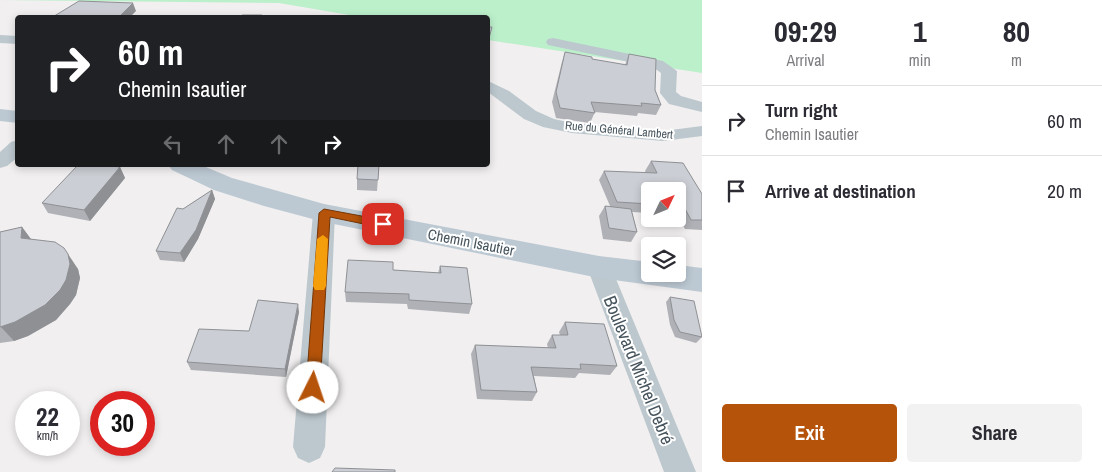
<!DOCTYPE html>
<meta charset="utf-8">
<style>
:root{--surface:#fff;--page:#f2f2f3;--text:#2b2b33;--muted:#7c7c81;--line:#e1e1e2;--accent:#b45309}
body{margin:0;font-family:"Archivo Narrow",sans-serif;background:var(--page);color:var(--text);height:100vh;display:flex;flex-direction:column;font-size:19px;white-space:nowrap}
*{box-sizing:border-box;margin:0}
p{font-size:16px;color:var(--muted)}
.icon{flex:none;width:28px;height:28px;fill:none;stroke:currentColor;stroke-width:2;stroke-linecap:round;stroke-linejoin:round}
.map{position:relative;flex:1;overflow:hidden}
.panel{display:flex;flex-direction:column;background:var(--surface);width:400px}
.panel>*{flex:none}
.top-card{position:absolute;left:15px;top:15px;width:475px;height:152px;border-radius:5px;box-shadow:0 2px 8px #0003;background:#202124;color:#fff;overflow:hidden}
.needle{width:32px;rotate:47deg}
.buttons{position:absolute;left:641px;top:182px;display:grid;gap:10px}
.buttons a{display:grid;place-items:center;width:45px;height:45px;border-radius:5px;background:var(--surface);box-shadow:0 2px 8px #0003;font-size:25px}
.speed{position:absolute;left:15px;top:391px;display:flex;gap:10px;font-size:25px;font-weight:700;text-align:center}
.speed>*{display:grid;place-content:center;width:65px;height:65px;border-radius:50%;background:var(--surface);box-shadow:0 2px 8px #0003;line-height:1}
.speed small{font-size:12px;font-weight:400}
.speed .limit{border:8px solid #d22;background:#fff;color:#111}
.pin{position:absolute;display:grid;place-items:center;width:42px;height:42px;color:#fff;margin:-21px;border-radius:10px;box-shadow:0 2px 8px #0006}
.me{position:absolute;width:55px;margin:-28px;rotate:4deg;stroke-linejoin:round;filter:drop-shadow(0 0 4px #0008)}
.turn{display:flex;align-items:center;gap:18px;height:105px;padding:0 20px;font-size:22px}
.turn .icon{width:65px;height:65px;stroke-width:2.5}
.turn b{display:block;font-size:35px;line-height:42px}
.lanes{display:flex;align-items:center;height:48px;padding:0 20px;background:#0003;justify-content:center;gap:25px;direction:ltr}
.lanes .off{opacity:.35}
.eta{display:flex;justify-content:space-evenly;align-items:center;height:85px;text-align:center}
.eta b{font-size:30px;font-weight:700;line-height:35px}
.cta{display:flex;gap:10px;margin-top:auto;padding:10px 20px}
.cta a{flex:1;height:58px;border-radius:5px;background:var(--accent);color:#fff;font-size:20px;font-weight:700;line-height:58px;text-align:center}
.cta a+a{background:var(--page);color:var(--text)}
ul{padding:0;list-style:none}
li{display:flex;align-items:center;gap:15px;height:70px;padding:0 20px;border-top:1px solid var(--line)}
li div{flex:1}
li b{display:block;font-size:19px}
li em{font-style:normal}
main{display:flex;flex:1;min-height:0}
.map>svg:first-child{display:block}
</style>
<main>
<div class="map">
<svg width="702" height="472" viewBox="0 0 702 472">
<rect width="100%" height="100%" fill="#f1efef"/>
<path fill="#bcf0cb" d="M0 0H702V73L488 40V18L361 17 279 3Z"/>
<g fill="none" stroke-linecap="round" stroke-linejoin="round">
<path fill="#bcc8ce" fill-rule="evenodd" d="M0 35 18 36V44L0 43Z
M553 38 663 61 677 71 676 92 681 96 702 102V112L669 104 660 93 661 73 653 67 548 45 546 42 548 39Z
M488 81 509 91 536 111 554 119 572 123 663 131 702 126V136L663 141 572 133 543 127 524 119 488 92Z
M18 140V157L7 166 0 168V152L11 142Z
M324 205 332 208 335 213 325 447 320 458 309 463 298 458 293 447 313 213 316 208Z
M599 258 607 260 611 267 696 472H664L587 267 591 260Z"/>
<path fill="#bcc9d3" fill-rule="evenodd" d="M0 109 18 111V123L0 121Z
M168 165H201L232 178 324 204 599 256 650 262V274H678V265L702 268V292L599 278 324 222 264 206 214 190 172 170Z"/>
</g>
<path fill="#afb1b6" d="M565 52 592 59 625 65 629 54 655 90 661 105 656 115 638 113 637 116 595 112 590 123 556 118 552 102 562 62Z
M651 161 702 194V230L685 229 678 216V191H650V213L632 212 637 232 631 242 603 239 599 216 605 206H610L599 180 604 171 646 173 645 171Z
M379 165 377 191 357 190V179Z
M447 165H481V167Z
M120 167 125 178 90 221 48 213 42 203Z
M212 190 215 199 198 239 184 262 160 260 156 251 183 209Z
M22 227 31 239 78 269 80 278 76 295 70 304 56 320 28 336 14 341 0 343V232Z
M440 266 472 304 469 314 408 309 407 304 346 302 345 292 393 270 438 273Z
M670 297 702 337 696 343 675 337 670 325 666 302Z
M299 312 286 377 191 370 187 362 249 331Z
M565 322 617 366 610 375 579 373 575 378 534 376 537 392 532 401 477 399 471 354 475 345 548 348 547 344 552 335H560L559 332Z"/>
<path fill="#8e9094" d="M133 3 136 11 129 18H118Z
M120 167 125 178 90 221 84 210Z
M212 190 215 199 198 239 184 262 180 253Z
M22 227 33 242 21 238Z
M68 254 78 269 80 278 76 295 70 304 56 320 28 336 14 341 1 327Z
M298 304 299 312 286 377 285 369Z"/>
<path fill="#cbced4" stroke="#8e9094" d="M79 1 133 3 118 18H51Z
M242 15H262L261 18H241Z
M488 27H492L488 42Z
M565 52 592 57V59L627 65 629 54 656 59 655 90 661 105 641 103 642 106 591 102 595 113 560 108 556 92Z
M651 161 683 163 702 194V220H691L683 205H678V191H650V204L617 202 604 171 657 173Z
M78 165H104L120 167 84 210 42 203Z
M358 165H379L378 180 357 179Z
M212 190 196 230 180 253 156 251 177 208 183 209Z
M605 206 631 209 637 232 609 228Z
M22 227 21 238 55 242 64 248 68 254 70 264 66 280 60 290 45 305 15 322 0 327V232Z
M348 260 393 262V270L441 273 440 266 467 268 472 304 409 300V294L345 292Z
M670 297 694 301 702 337 680 332 674 320Z
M258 300 298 304 285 369 187 362 199 329 249 331Z
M565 322 604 324 617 366 580 364 581 369 531 367 537 392 481 390 475 345 556 348 552 335H568Z
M335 468 395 470V472H332Z"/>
<path fill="#b45309" stroke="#753606" d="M324 209 383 220 389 224 383 228 330 217 320 388 318 393 313 395 308 393 306 388 319 213Z"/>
<path fill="#f59e0b" d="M323 235 328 239 326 286 324 290H315L313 286 317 239Z"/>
<g text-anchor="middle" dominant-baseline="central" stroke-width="4" stroke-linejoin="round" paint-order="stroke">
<g font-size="12" fill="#46545d" stroke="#fff">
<text transform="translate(619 130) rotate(5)">Rue du Général Lambert</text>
</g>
<g font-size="15" fill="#46545d" stroke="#fff">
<text transform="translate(471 242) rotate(11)">Chemin Isautier</text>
</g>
<g font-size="18" fill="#46545d" stroke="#fff">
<text transform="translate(639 370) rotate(68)">Boulevard Michel Debré</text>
</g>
</g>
</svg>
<div class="buttons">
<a><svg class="needle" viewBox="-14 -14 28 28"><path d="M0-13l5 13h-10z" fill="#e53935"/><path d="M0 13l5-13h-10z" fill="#7c7c81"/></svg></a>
<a><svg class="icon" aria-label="layers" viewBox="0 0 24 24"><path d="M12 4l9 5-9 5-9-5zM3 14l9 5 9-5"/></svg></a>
</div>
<div class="speed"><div>22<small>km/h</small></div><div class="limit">30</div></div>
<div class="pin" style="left:383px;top:224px;background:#d93025"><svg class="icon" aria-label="arrive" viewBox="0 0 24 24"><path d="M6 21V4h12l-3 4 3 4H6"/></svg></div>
<svg class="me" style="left:313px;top:388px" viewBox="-20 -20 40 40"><circle r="19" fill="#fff"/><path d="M0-13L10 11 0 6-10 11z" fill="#b45309"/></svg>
<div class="top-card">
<div class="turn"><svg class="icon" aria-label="right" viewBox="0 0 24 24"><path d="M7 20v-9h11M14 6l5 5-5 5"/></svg><div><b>60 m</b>Chemin Isautier</div></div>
<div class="lanes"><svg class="icon off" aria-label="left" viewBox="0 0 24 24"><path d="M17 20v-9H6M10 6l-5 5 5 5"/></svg><svg class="icon off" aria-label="ahead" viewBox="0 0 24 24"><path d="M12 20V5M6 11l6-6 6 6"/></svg><svg class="icon off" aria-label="ahead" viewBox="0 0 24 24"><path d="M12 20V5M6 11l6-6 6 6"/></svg><svg class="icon" aria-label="right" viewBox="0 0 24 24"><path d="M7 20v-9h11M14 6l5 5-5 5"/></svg></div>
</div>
</div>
<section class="panel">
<div class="eta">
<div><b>09:29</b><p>Arrival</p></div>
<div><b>1</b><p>min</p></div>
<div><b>80</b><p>m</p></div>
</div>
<ul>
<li><svg class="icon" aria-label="right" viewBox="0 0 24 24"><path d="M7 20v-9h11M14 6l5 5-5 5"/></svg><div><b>Turn right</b><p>Chemin Isautier</p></div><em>60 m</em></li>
<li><svg class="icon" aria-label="arrive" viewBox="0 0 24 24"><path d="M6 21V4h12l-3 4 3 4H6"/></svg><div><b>Arrive at destination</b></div><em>20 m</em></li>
</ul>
<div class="cta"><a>Exit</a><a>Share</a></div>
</section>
</main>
